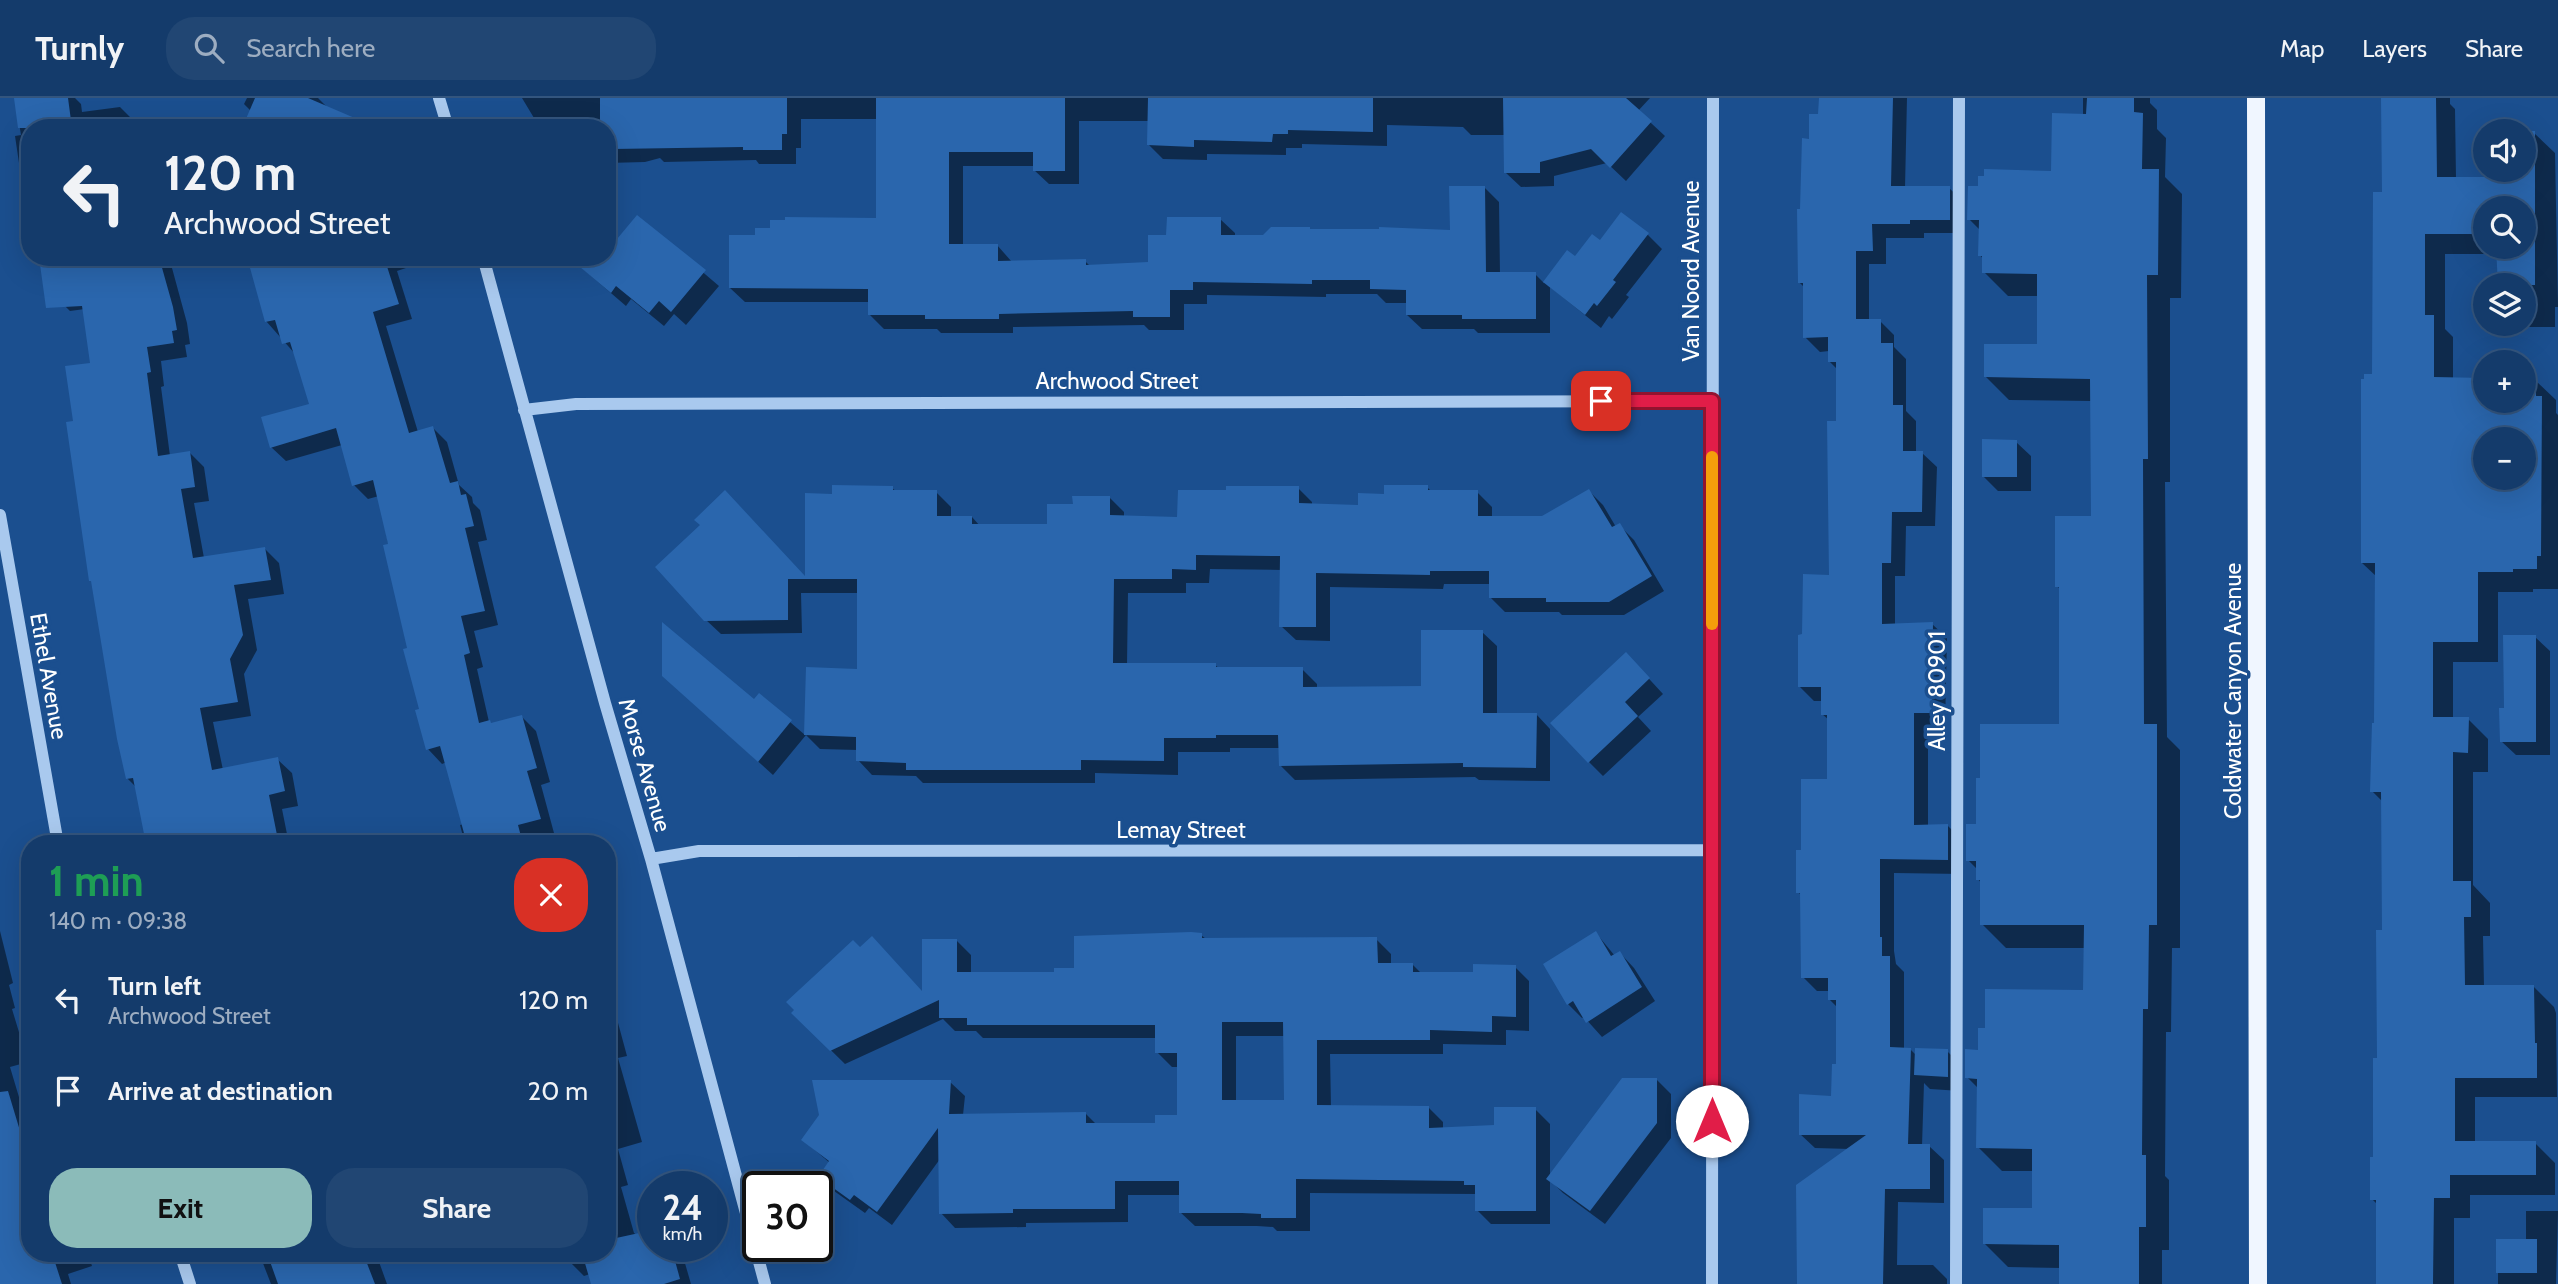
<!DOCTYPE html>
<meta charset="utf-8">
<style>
:root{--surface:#143b6b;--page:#214673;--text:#f1f3f6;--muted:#9dadc1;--line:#33557e;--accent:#8bbbb9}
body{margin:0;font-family:Cabin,sans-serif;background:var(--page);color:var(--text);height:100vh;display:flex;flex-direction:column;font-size:26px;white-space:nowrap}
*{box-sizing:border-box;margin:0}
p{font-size:23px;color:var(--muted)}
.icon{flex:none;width:38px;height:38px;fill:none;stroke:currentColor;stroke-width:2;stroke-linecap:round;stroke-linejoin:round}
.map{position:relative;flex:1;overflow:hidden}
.side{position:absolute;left:21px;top:737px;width:595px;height:427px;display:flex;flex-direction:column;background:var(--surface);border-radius:28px;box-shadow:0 7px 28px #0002,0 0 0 2px var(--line)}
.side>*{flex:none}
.hud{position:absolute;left:21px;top:21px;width:595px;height:147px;border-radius:28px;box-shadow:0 7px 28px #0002,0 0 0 2px var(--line);background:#143b6b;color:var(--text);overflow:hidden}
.fabs{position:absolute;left:2473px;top:21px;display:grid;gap:14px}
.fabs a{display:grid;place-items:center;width:63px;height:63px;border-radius:50%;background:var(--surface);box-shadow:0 7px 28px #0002,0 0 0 2px var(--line);font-size:35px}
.speed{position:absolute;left:637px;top:1073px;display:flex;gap:14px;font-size:35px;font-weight:700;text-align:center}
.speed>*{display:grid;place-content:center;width:91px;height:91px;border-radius:50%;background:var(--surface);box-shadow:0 7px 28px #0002,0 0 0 2px var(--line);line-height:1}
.speed small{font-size:18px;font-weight:400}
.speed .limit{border:4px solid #111;border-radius:10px;background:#fff;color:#111}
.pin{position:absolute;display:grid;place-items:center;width:60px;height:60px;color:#fff;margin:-30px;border-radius:14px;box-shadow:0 4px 10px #0006}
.me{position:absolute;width:77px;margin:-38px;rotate:0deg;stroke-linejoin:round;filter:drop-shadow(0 0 5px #0008)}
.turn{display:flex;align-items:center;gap:24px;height:147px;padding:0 28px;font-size:32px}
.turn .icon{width:91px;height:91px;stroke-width:2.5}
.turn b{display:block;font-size:49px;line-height:60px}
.round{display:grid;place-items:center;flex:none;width:74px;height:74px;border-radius:28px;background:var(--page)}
.overview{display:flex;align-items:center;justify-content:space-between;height:119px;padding:0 28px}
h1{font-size:42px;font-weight:800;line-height:52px;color:#1e9e55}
.primary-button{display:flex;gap:14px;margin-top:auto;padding:14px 28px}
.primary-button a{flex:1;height:80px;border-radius:28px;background:var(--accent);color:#111;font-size:28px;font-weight:800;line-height:80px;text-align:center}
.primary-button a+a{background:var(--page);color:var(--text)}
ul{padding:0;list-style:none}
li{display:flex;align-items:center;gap:21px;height:91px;padding:0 28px}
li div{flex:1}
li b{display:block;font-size:26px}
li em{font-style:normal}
header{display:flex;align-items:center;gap:42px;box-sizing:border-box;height:98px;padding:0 35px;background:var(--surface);border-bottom:2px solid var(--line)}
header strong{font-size:33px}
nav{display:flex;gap:38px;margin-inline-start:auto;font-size:24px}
.search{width:490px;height:63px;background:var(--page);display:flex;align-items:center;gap:18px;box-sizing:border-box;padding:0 24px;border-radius:28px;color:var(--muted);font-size:26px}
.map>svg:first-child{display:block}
</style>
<header>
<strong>Turnly</strong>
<div class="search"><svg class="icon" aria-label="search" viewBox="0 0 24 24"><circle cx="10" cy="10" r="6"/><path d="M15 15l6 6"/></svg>Search here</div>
<nav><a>Map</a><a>Layers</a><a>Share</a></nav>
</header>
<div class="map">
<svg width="2558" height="1186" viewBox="0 0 2558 1186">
<rect width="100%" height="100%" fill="#1b4f8f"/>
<path fill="#0007" fill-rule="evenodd" d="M15 0H75L81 6 82 14 120 9 134 23 135 30H30V82L29 76 19 65 15 38 21 37Z
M247 0H318L327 9 251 13 244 6Z
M522 0H1650L1638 13 1665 38 1626 83 1607 65 1554 78V88L1521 89 1506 75V37H1471L1463 29 1387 27V48L1302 46V50H1286V57L1207 56V62L1163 61 1149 47V23H1079V86H1049L1034 72V68H963V147H997L1012 164 1085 163 1091 169 1150 166 1168 138 1220 121 1235 135V138L1452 134 1484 89 1499 104 1500 176H1535L1544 185 1600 144 1648 137 1662 151 1626 197 1629 199 1612 221 1609 218 1601 230 1550 189V235H1478L1474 231H1422L1407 217 1408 205H1386L1377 196H1326V199L1207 197V206H1184V232H1149L1144 227 1013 229V235H941L937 231H884L870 217V204H745L730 190 757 139 878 122V21H801V50H796V66H759L756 62 664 64 660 60 645 64 607 65V30H540Z
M1821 0H1907L1905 90H1949L1964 104V135H1924V140H1886V166H1869V223H1880L1894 237V249L1906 261V313L1916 323V355H1922L1937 369 1935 428H1906L1905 478H1895V527L1932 526 1947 540 1945 629H1928V728H1948L1962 742V776L1894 775V853L1896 866 1904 874V951H1910L1916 957 1947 953 1961 967V993L1930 991 1924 985 1922 1048H1929L1944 1062V1105L1898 1104 1897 1167H1933L1947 1181V1186H1797L1798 1088 1850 1051 1815 1050 1800 1036 1833 1000 1838 968V910L1829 901V893H1817L1803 879 1802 798 1798 794 1802 754 1829 682V622L1822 616V603H1814L1800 589 1804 538 1830 479 1838 324V272L1829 263V253L1820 254 1805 239V190L1799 184 1802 113 1811 43 1820 18Z
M2083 0H2150V5L2157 12V31L2166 40 2165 79 2182 96 2181 200H2170V384H2165L2167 639 2180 652V850H2172L2171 934H2166L2165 1078 2169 1082V1152H2162V1186H2061V1170L2008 1169 1984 1145 2034 1112V1073H2002L1978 1049 1979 991 1967 979 1980 954 1987 932 2085 894V850H2006L1982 826V786L1978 781V772L1968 762 1978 727 2061 628V492L2057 488 2093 420 2092 303 2009 302 1986 279 2039 248V198H2008L1984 174V162L1980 157V132L1969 121 2053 74 2083 18Z
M2383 0H2450V6L2455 11 2456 81H2499V72H2524V35H2534L2555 55 2558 209H2555V229H2520L2517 226H2524V187H2499L2498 156H2445V231L2453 239V281H2485V303H2524V282H2535L2556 302V315L2558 317V491H2533V494H2498V564H2453V621H2468L2488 641V674H2473V787L2490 805V838H2483L2484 888H2533L2554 909 2556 915 2557 999H2475V1045H2535L2555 1065V1097H2470V1120H2454V1186H2378V1107L2372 1101 2384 833 2383 704 2372 693 2376 627 2377 479 2362 465 2384 96ZM2485 110H2524V149H2485ZM2485 341H2524V380H2485Z
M638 119 719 188 686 227 674 216 664 228 631 201 626 208 569 159H607V146L612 150Z
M50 159H169L187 225 190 246 185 247 187 259 161 263 164 288 161 289 170 358 190 355 204 369 209 403 194 405 204 460 265 451 279 465 284 496 248 501 257 552 244 576 251 618 213 624 223 672 277 661 292 675 298 708 282 711 289 746H138V742L147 740 137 690 127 680 75 325 92 266 85 211 70 213 56 199Z
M248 159H403L406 170 397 173 412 221 386 228 418 334 433 330 447 344 459 387 472 399 473 405 480 412 487 442 478 444 498 527 474 533 483 569 477 571 489 624 493 627 522 619 536 633 550 684 541 687 554 735 532 741 533 746H465L460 727 464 726 447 664 442 666 428 651 379 398 368 401 354 387 342 347 286 363 271 349 311 307 296 257 266 223Z
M2016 344 2031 358V393H1998L1983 378Z
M1427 389 1432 394H1477L1492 409V420H1543L1589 393 1603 407 1616 429 1620 428 1634 442 1664 493 1624 517H1562L1559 514H1505L1491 500V486H1444L1443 491 1330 489V543L1296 542 1281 528 1282 472 1210 471 1209 485H1186V495H1128L1127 567H1215L1220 571H1302L1317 586V591L1422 590 1482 534 1497 548V616H1536L1550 631V683L1479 682 1475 679 1295 682 1281 668 1280 650H1230V654H1178V677L1095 675V685H923L916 678 872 677 858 662V652L820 651 806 637 773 677 679 592 755 604 760 598 805 637 808 571 859 572V495H801L802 535 721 536 706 522 740 409 806 481 807 397H834L892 390 897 394H936L951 409V419H972L980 428H1048L1075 408 1109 399 1124 414V419L1179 421 1298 390 1312 404V407L1360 408 1386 397Z
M2535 539 2550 553V657H2516L2501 643 2506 611Z
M1640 571 1663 596 1638 619 1651 633 1603 678 1589 664Z
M0 833 13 885 9 887 15 910 12 911 28 964 10 969 30 1036V1155H88L92 1168 68 1176 71 1186H2L0 1181Z
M1596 835 1615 858 1620 855 1634 870 1655 903 1602 939 1584 919 1582 920 1568 906Z
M1201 837 1206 841H1376L1391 856V867L1412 866 1421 875H1474L1515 869 1529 883V933L1506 932V947L1443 946V956H1330L1331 1009 1429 1010 1443 1024V1031L1496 1029 1535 1011 1550 1026V1078L1657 982 1671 996V1040L1605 1126 1563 1095 1550 1082V1126H1491L1477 1112V1096L1310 1095V1133H1277L1273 1129 1257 1128H1195L1180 1114V1097H1128V1124L1026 1125V1129L955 1130 941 1115 940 1061 892 1127 869 1110 865 1115 834 1093 820 1078 830 1065 803 1042 950 984 965 998 963 1017 1086 1016 1097 1027H1157L1179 1019V969H1172L1157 954V940H983L976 933H955L943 921 845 966 793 915 924 896 957 843 971 857V876H1056ZM1236 938H1284L1285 1004H1236Z
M607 904 614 910 627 958 618 960 642 1044 618 1051 628 1087 621 1089 634 1135 653 1148H680L691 1186H592L590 1176 584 1178 570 1164 567 1155H607Z
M2526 1113H2558L2556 1186H2498V1143L2526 1142Z
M259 1155H395L378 1161 387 1186H271Z"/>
<path fill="#2a66ad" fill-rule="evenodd" d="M14 0H68L72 30H18Z
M255 0H308L378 30H242Z
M600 0H787V36H782V52H743V49L613 51V33L600 30Z
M876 0H1065V73H1033V54H949V146H998V163L1086 161V167L1148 164V137H1166L1167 119H1221V137H1263L1271 129H1310V131H1379V129L1450 132 1449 88H1485L1486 174H1536V221H1462V217H1406V192L1370 191V182H1312V186L1193 184V192H1170V219H1133V213L999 216V221H925V217H868V191L729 190V137H755V130H770V122H785V119L876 120Z
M1148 0H1373V34L1288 32V36H1273L1272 44 1194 42V49L1147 47Z
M1503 0H1626L1652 23 1610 70 1591 51 1540 64V75H1504Z
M1819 0H1893L1891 88H1950V122H1910V126H1872L1873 153H1856V221H1881V245H1893V307H1903V353H1923L1922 414H1892L1891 465H1882V526L1933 524 1932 615H1914V727L1948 726V762L1880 761V839H1882V858H1890V949L1911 950 1908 1046H1930V1091H1885L1883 1186H1797L1796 1087 1866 1037H1799V996L1831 998 1832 966H1836V902H1828V880H1801L1800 795H1796V752H1801V681H1827V617H1821V589H1798V537L1802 536 1803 476 1829 477 1827 323H1836V264H1828V239L1803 240V185H1798L1797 111H1800L1802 40 1809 41V16H1818Z
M2087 0H2134V14L2143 15 2142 71H2159L2158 177H2147L2148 361H2143L2144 626H2157V827H2149L2148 911H2143L2142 1057H2146V1129H2139V1186H2059V1147L1983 1146V1110H2032V1051L1976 1050 1977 981 1965 980V951L1978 952V930H1985V891L2083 892 2084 827H1980V782H1976V763H1966V726H1976V680H1980V626H2059V489H2055V418H2091L2090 281 1984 279V246H2037V176L1982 175V158H1978L1979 122H1967L1968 88H1978V78H1984V71L2051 73 2052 15 2086 16Z
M2381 0H2436L2437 79H2497V72H2524V33H2499H2535V187H2498L2496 149H2524V110H2485V136H2425V217H2434V279L2485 280V303H2524V280H2536V298H2542L2541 458H2537V471H2513V474H2478V544H2433V619H2469L2468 655 2453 654V783H2471V819H2464L2465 887H2534L2535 945H2537V980H2455V1043H2536V1077H2450V1100H2434L2433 1186H2376V1102H2370V1059H2373V960H2377L2376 832H2382L2381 694H2370L2372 625H2374L2375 465H2361V281H2364V276H2372L2373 94H2382ZM2485 341H2524V380H2485Z
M1621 114 1649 135 1613 182 1616 184 1597 208 1594 205 1585 217 1543 184 1567 152 1575 158 1592 136 1600 142Z
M637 117 706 172 671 214 659 203 649 215 616 188 611 195 568 159H607V153Z
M39 159H159L173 209 177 232 172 233 174 245 147 249 151 274 147 275 158 358 190 353 195 389 181 391 193 460 265 449 271 482 234 487 243 537 230 561 238 604 200 610 212 672 278 659 285 693 269 697 277 737 230 746H146L133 680 126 681 117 641 91 483H89L66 324 73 323 65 268 90 265 82 208 46 210Z
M247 159H384L399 206 373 214 409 335 433 328 450 385 458 383 461 397 466 396 474 428 465 430 485 513 461 518 470 555 464 557 479 625 490 622 491 625 522 617 537 670 527 673 541 721 518 727 523 746H467L440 648 426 652 415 612 419 611 403 551 407 550 383 447 388 446 373 382 352 388 336 330 270 350 261 319 309 306 290 244 282 246 275 222 265 224Z
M1982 341 2017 342V379H1982Z
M832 387 893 388V392H937V418H972V426H1047V406H1073L1072 398H1110V417L1177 419 1178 392H1226V388H1299V405L1358 407V395L1384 396V387H1428V392H1478V418H1542L1589 391 1612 429 1620 425 1652 478 1609 504H1546V500H1489V473H1430V477L1316 475V529H1279L1280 458 1196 457V472L1172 471V481H1114L1113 565H1216V569H1303V589L1421 588V532H1483V615H1537L1536 670 1463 669V665L1279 668 1278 637H1216V640H1164V663L1081 662V672H906V665L856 663V639L804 637 806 569 857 571V481H788V522L704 523 655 469 700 427 694 422 725 392 805 478V395L832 396Z
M662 524 754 601 759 595 792 622 758 664 662 578Z
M2503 537H2536V644H2500L2499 610H2504Z
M1626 554 1650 580 1625 604 1638 618 1588 665 1550 625Z
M1596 833 1611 858 1620 853 1642 889 1586 925 1573 903 1567 907 1543 866Z
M1191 834 1202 835V840L1377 839 1378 865H1413V874H1473V866L1516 867V919L1492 918V934L1430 932V942H1317V1007L1429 1008V1030L1494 1027V1009H1536V1113H1475V1087H1464V1083L1296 1081V1120H1261V1116L1242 1115H1179V1083H1115V1111H1013V1115L939 1116 938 1030 877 1114 854 1097 850 1102 818 1079 829 1063 801 1042 819 1017 812 982H951L949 1016 1086 1014V1025H1155V1017H1177V955H1155V927H967V920H939V902L830 953 791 915 794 912 786 904 853 842 860 849 872 838 922 893V841H957V874H1054V870H1074V838ZM1222 924H1283L1284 1002H1222Z
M1915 950 1948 951V979L1914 977Z
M1622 980H1657V1025L1590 1113 1546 1081Z
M8 993 30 1066V1155H52L62 1186H0V994Z
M653 1132V1148H671L680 1181 664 1186H591L582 1155H607V1142Z
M2496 1141H2537V1175H2496Z
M267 1155H363L375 1186H278Z"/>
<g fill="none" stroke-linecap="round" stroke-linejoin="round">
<path stroke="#a9c9ee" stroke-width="12" d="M439 0 448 30
M483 159 605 605 651 761 765 1186
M524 312 576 306 1712 303
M0 417 58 746
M651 761 699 753 1712 752
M180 1155 190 1186
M1712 1186 1713 0
M1956 1186 1959 0"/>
<path stroke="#f0f6ff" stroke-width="18" d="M2256 0 2258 1186"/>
</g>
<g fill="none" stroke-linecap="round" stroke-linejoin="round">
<g stroke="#92132f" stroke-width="18">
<path id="route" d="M1601 303H1712V1023"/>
</g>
<use href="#route" stroke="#e11d48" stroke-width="12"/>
<path stroke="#f59e0b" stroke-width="12" d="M1712 359V526"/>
</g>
<g text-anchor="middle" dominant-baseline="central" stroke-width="7" stroke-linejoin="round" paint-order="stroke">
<g font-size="23" fill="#fff" stroke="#1b4f8f">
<text transform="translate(1691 173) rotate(-90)">Van Noord Avenue</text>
<text x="1117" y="283">Archwood Street</text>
<text transform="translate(49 578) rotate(80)">Ethel Avenue</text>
<text transform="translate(1937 593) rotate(-90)">Alley 80901</text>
<text transform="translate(2233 593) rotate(-90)">Coldwater Canyon Avenue</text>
<text transform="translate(645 667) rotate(74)">Morse Avenue</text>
<text x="1181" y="732">Lemay Street</text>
</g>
</g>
</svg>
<div class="fabs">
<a><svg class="icon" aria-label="sound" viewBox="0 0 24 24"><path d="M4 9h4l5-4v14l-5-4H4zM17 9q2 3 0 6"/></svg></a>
<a><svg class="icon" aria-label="search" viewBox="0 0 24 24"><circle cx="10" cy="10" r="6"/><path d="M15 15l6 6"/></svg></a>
<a><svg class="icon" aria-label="layers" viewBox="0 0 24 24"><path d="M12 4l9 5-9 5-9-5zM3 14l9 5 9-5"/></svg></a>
<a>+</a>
<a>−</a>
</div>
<div class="speed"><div>24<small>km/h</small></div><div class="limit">30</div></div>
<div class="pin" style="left:1601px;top:303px;background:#d93025"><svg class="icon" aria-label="arrive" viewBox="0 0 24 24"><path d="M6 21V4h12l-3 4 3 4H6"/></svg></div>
<svg class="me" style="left:1712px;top:1023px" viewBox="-20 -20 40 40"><circle r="19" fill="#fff"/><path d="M0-13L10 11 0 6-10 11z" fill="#e11d48"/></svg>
<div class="hud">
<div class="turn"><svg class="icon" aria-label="left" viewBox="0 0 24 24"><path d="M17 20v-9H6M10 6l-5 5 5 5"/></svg><div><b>120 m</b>Archwood Street</div></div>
</div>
<section class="side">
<div class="overview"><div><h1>1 min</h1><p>140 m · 09:38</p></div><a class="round" style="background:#d93025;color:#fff"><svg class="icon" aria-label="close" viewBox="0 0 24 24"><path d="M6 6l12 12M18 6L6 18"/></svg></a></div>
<ul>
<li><svg class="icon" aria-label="left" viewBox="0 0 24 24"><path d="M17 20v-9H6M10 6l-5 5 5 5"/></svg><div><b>Turn left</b><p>Archwood Street</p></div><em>120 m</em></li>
<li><svg class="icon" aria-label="arrive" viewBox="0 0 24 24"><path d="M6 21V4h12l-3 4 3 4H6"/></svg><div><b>Arrive at destination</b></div><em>20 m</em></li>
</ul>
<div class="primary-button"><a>Exit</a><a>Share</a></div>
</section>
</div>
